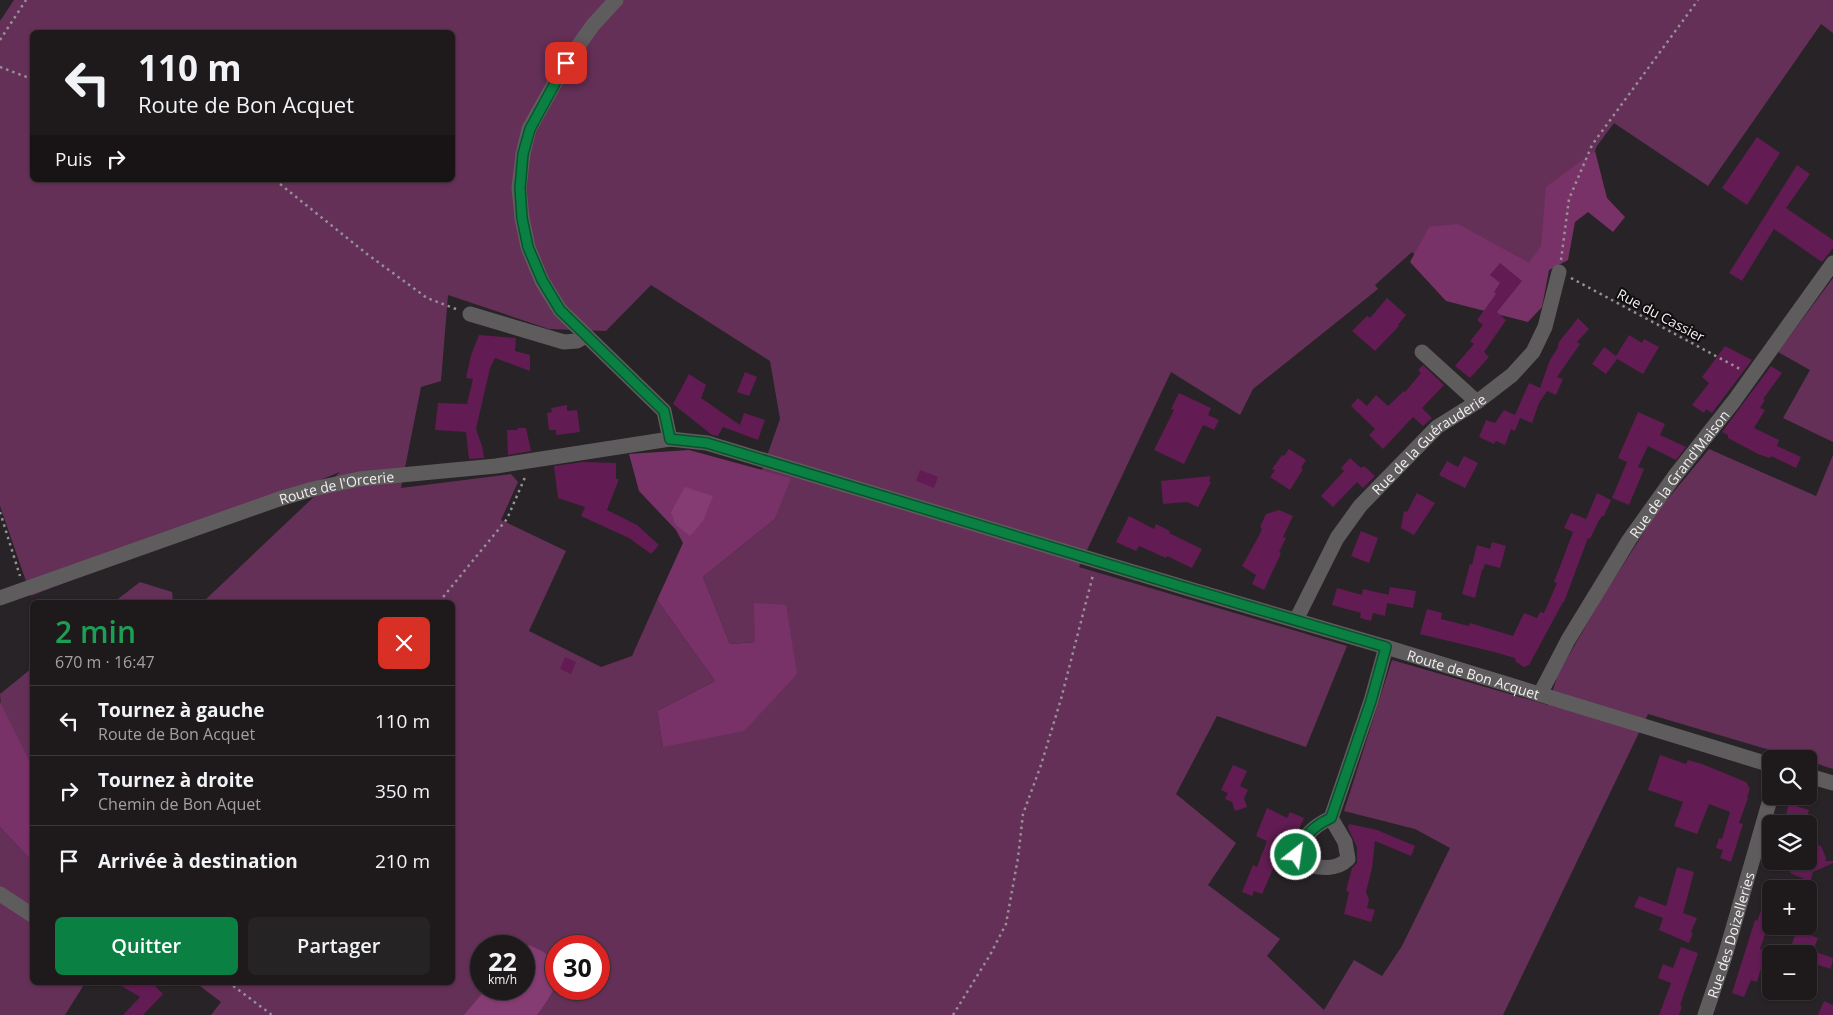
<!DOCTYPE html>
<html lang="fr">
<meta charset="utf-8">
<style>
:root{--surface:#1e1a1c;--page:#262325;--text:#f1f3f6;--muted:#a1a1a3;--line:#3c383b;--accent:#0b8043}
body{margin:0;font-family:"Open Sans",sans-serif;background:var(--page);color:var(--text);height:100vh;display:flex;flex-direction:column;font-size:19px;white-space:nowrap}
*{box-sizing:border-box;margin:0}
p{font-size:16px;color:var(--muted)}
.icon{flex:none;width:28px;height:28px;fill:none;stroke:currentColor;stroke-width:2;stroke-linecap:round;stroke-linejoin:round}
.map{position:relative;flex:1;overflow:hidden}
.side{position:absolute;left:30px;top:600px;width:425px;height:385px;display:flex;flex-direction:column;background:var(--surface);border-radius:8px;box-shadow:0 1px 4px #0004,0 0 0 1px var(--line)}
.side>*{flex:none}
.guide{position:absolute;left:30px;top:30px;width:425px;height:152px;border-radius:8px;box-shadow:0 1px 4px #0004,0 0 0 1px var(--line);background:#1e1a1c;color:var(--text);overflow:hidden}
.fabs{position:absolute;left:1762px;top:750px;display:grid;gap:10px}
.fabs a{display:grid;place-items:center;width:55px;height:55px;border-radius:8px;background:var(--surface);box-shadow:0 1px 4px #0004,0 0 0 1px var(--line);font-size:25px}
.speed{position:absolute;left:470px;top:935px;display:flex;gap:10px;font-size:25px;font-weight:700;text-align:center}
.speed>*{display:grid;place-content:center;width:65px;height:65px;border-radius:50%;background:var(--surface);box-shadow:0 1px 4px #0004,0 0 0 1px var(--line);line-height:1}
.speed small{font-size:12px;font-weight:400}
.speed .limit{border:8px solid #d22;background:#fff;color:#111}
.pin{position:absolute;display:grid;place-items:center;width:42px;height:42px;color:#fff;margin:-21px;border-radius:10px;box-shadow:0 2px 8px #0006}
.me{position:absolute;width:55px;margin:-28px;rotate:30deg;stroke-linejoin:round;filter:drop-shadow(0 0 4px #0008)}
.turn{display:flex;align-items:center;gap:18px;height:105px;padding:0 25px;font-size:22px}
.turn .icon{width:65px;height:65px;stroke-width:2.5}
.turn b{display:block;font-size:35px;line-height:42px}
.then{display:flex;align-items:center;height:48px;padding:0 25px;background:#0003;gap:10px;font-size:19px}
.round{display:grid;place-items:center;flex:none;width:52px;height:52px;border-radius:8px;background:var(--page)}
.summary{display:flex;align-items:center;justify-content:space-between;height:85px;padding:0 25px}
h1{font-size:30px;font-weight:600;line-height:38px;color:#1e9e55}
.button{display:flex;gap:10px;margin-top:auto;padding:10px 25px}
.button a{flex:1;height:58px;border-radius:8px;background:var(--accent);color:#fff;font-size:20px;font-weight:600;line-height:58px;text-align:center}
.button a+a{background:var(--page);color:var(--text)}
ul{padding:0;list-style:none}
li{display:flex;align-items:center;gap:15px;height:70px;padding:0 25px;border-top:1px solid var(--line)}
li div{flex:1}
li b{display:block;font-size:19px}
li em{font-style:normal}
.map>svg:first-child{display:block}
</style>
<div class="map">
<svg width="1833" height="1015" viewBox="0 0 1833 1015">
<rect width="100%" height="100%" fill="#282326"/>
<path fill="#653057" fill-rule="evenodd" d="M14 0H1833V33L1821 24 1708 186 1614 123 1597 146 1573 200 1540 292 1447 284 1412 252 1375 285 1378 289 1253 389 1240 415 1171 372 1079 567 1347 646 1306 747 1217 716 1176 794 1236 843 1208 885 1280 939 1267 956 1324 1010 1354 960 1382 976 1402 946 1450 848 1415 829 1344 811 1392 660 1548 705 1558 674 1603 596 1657 512 1709 449 1816 496 1833 455V769L1809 761V759H1800L1648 714 1503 1015H211L221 1002 196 983 452 982V602H203L340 472 31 596 0 506V21ZM32 32H452V180H32ZM651 285 770 361 780 419 762 470 790 478 775 519 703 577 730 644 755 642 663 747 657 711 715 681 657 600 632 656 601 667 529 631 566 551 501 520 518 482 511 474 401 488 421 387 441 381 448 295 549 329 606 331ZM481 946H524V989H481ZM556 946H599V989H556Z
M1833 278V442L1783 418 1810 370 1778 352Z
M140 582 172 592 173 602H114Z
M32 668V766L1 707 0 694Z
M0 827 32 861V982L85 983 65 1015H0Z"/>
<path fill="#793268" d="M1595 151 1607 198 1625 217 1613 232 1588 212 1575 222 1568 260 1549 270 1542 307 1528 322 1446 301 1410 262 1429 227 1458 224 1529 263 1541 246 1546 187Z
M689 450 791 478 775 519 703 577 730 644 755 642 754 603 786 605 797 674 744 731 663 747 657 711 715 681 657 600 683 543 676 530 639 491 629 454Z
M0 702 32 766V861L0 827Z"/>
<path fill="#853c73" d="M685 487 713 496 703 521 690 536 675 524 671 512Z
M529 945C534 948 542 950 546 954 569 973 550 997 537 1015H464L486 989H524V949Z"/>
<path fill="#621c53" d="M1757 137 1780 153 1747 205 1722 188Z
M1797 165 1810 174 1786 208 1833 240V248L1822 262 1774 229 1742 281 1729 273Z
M1500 263 1522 281 1497 312 1506 320 1484 352 1489 357 1470 378 1455 366 1474 344 1470 341 1483 325 1477 320 1496 294 1494 292 1500 283 1490 275Z
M1387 298 1406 315 1398 325 1399 326 1375 351 1352 331 1367 316 1370 318Z
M1578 318 1589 329 1577 342 1580 344 1557 377 1563 379 1556 395 1547 391 1539 403 1532 423 1520 418 1515 431 1511 429 1505 445 1496 441 1494 444 1479 437 1486 420 1495 423 1504 410 1515 415 1529 383 1540 388 1550 360 1557 349 1559 342Z
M479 335 516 338 515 351 530 355V371L495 358 490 368 476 429 482 446 484 458 469 459 466 432 435 430 438 403 467 404 473 379 466 378 471 355Z
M1629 335 1642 343 1644 339 1659 347 1643 374 1617 359 1606 374 1592 364 1604 347 1616 356Z
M1725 346 1752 360 1712 413 1706 409 1704 413 1692 405 1709 383 1702 377Z
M1423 365 1444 385 1422 408 1432 418 1423 426 1413 417 1383 449 1369 435 1375 429 1351 406 1358 398 1367 406 1376 395 1388 406 1404 391 1405 392 1421 373 1418 370Z
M1771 366 1782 373 1763 399 1765 400 1760 408 1765 410 1754 428 1779 440 1777 446 1801 457 1796 468 1771 456 1770 458 1758 454 1728 438V435L1722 432Z
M745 372 757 377 749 396 737 392Z
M689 374 706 385 701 398 740 425 744 413 765 420 758 440 723 427 718 436 712 435 673 404Z
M1179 393 1211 408 1208 415 1219 420 1214 430 1203 425 1184 464 1154 450 1174 410 1171 409Z
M567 405V411L577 410 580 432 556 435V430H549L547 413 552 412 551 408Z
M1638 412 1665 424 1660 435 1686 447 1676 460 1648 446 1638 467 1644 469 1629 505 1612 498 1627 462 1618 458Z
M518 428H526L531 451 508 455 507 430H517Z
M1289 449 1306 460 1301 468 1303 469 1290 490 1270 477 1275 470 1272 469 1282 455 1284 456Z
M1464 456 1478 463 1465 488 1439 475 1447 461 1458 467Z
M1350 458 1361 468 1364 466 1375 476 1363 488 1357 482 1333 507 1321 496 1344 471 1341 468Z
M583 462 616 463V479H619L607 510 637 525 659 545 651 554 629 538 581 516 585 507 558 498 554 466Z
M920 470 938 477 934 488 916 481Z
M1211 476 1209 481 1211 482 1198 507 1187 502 1163 504 1161 481Z
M1417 493 1435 503 1414 535 1401 528 1404 511 1407 512Z
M1597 493 1611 500 1604 516H1602L1598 522 1590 539 1588 538 1564 602H1563L1529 665 1524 667 1516 662 1515 658 1494 652 1420 634 1427 609 1442 613 1441 619 1469 626 1470 623 1513 636 1524 613 1537 618 1540 612 1544 613 1557 583 1554 582 1573 532 1564 528 1571 513 1586 519Z
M1279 510 1293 516 1283 537 1286 538 1279 552 1281 553 1264 590 1252 584 1256 575 1242 566 1260 534 1262 528 1260 527 1266 514Z
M1129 516 1154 529 1156 524 1170 531 1169 533 1202 549 1192 568 1167 556 1166 558 1139 546 1136 551 1116 542Z
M1361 531 1378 538 1369 563 1351 556Z
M1492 542 1506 546 1500 568 1485 564 1483 570H1482L1475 598 1462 594 1470 564 1472 565 1477 545 1490 549Z
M1390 587 1416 591 1413 608 1387 603 1385 616 1373 613 1371 621 1360 618 1361 613 1332 605 1337 588 1362 595 1363 589 1389 595 1387 603Z
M565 657 576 662 571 674 560 669Z
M1660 755 1686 764 1688 760 1702 764 1746 782 1750 789 1747 797 1748 798 1739 823 1743 824 1731 862 1720 858 1723 850 1716 848 1719 838 1722 839 1730 812 1709 804 1697 834 1674 826 1683 802 1648 790Z
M1233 765 1247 771 1240 786 1248 790 1244 798 1247 807 1235 811 1232 802 1225 799 1228 793 1221 790Z
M1789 804 1809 810 1805 824H1783Z
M1267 808 1287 818 1290 812 1304 818 1283 862 1277 860 1262 894 1254 891 1252 896 1242 892 1253 865 1257 867 1267 841 1256 836Z
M1349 824 1377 830 1415 846 1411 856 1375 841 1372 868 1366 892 1369 900 1367 908 1375 910 1371 922 1344 914 1349 892 1346 891 1352 868 1357 863V847L1348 828Z
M1809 842 1821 846 1826 858 1825 861H1833V863L1813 872 1810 881 1790 873 1794 861H1809Z
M1677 867 1694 872 1683 913 1697 918 1691 932 1693 933 1689 943 1659 930 1663 918 1634 907 1639 896 1666 906Z
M1770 887 1771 917 1760 949 1766 951 1757 982 1751 980 1744 997 1732 993 1755 920 1757 921Z
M1797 930 1818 938 1813 951 1833 958 1831 969 1809 962V954H1792L1793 950 1790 949Z
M1681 947 1698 953 1680 1005 1682 1006 1679 1015H1659L1671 983 1658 978 1663 964 1673 968Z
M115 982H151L163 994 143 1015H123L140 997Z
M1824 1001 1833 1005V1015H1818Z"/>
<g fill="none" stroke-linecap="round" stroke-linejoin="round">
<path stroke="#959194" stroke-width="2.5" stroke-dasharray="2.5 4" stroke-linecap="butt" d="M0 40 26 0
M0 67 32 79
M275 180 367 254 427 298 456 309
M1561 260 1569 199 1592 145 1698 0
M1571 278 1740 369
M0 512 20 576
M439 602 507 519 526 475
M228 982 272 1015
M953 1015 990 955 1006 924 1018 858 1023 814 1041 765 1061 699 1093 575"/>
<g stroke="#5f5c5e" stroke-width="15">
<path d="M616 0 593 25 566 63 529 129 523 154 519 188 522 218 528 247 542 281 560 310 664 411 670 439"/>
<path d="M470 314 564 342 577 341 586 336"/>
<path d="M1422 352 1477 402"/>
<path id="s1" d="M0 598 279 499 313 489 359 479 496 466 670 439 707 443 1196 591 1386 647 1771 765"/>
<path id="s2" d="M1296 620 1337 538 1360 506 1437 427 1477 402 1512 375 1533 352 1545 327 1559 272"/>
<path id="s3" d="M1540 694 1568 640 1629 540 1674 477 1734 401 1833 263"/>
<path d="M1809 776 1833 783"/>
<path d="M1331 818 1345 842 1348 859C1335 872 1317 867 1300 864L1296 855C1305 836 1311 827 1331 818L1371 701 1386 647"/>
<path d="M0 894 32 915"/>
<path id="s4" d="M1705 1015 1725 956 1771 796"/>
</g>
</g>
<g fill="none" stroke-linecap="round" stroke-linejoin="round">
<g stroke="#07532c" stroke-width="12">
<path id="route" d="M566 63 530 129 523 154 520 188 522 218 528 247 542 280 560 310 664 411 670 439 707 443 1180 586 1386 647 1371 701 1331 818C1311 827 1305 836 1296 855"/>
</g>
<use href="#route" stroke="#0b8043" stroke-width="9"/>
</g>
<g text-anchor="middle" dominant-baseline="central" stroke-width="4" stroke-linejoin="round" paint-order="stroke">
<g font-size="14" fill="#f2eff1" stroke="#0f0d0e">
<text transform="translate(1661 315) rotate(28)">Rue du Cassier</text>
<text stroke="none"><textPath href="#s2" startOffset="224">Rue de la Guérauderie</textPath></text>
<text stroke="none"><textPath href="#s3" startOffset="261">Rue de la Grand'Maison</textPath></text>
<text stroke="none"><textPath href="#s1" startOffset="355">Route de l'Orcerie</textPath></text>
<text stroke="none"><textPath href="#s1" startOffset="1530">Route de Bon Acquet</textPath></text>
<text stroke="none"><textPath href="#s4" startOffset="84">Rue des Doizelleries</textPath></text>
</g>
</g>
</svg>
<div class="fabs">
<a><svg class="icon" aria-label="search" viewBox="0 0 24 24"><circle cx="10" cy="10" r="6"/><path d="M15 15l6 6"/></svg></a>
<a><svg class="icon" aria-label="layers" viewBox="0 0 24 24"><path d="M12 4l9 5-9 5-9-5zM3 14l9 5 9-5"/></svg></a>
<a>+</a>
<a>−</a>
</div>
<div class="speed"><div>22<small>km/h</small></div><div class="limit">30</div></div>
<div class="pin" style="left:566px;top:63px;background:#d93025"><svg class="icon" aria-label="arrive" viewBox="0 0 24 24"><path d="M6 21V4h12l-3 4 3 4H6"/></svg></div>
<svg class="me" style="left:1296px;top:855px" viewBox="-20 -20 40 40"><circle r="17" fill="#0b8043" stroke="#fff" stroke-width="3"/><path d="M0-11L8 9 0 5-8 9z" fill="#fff"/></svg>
<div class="guide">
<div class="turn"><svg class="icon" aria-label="left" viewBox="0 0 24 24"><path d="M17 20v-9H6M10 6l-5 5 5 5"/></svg><div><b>110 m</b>Route de Bon Acquet</div></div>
<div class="then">Puis<svg class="icon" aria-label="right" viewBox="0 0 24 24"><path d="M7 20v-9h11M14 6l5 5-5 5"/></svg></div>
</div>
<section class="side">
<div class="summary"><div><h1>2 min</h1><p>670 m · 16:47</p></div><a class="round" style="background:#d93025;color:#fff"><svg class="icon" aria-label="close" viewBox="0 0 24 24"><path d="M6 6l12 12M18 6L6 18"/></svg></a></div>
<ul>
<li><svg class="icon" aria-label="left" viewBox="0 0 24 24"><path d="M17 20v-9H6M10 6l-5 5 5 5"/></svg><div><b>Tournez à gauche</b><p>Route de Bon Acquet</p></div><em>110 m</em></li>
<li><svg class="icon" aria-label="right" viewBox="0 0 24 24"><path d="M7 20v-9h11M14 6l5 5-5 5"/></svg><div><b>Tournez à droite</b><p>Chemin de Bon Aquet</p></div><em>350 m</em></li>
<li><svg class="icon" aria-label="arrive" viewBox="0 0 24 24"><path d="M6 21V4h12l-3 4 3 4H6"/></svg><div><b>Arrivée à destination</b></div><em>210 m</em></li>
</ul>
<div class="button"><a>Quitter</a><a>Partager</a></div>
</section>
</div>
